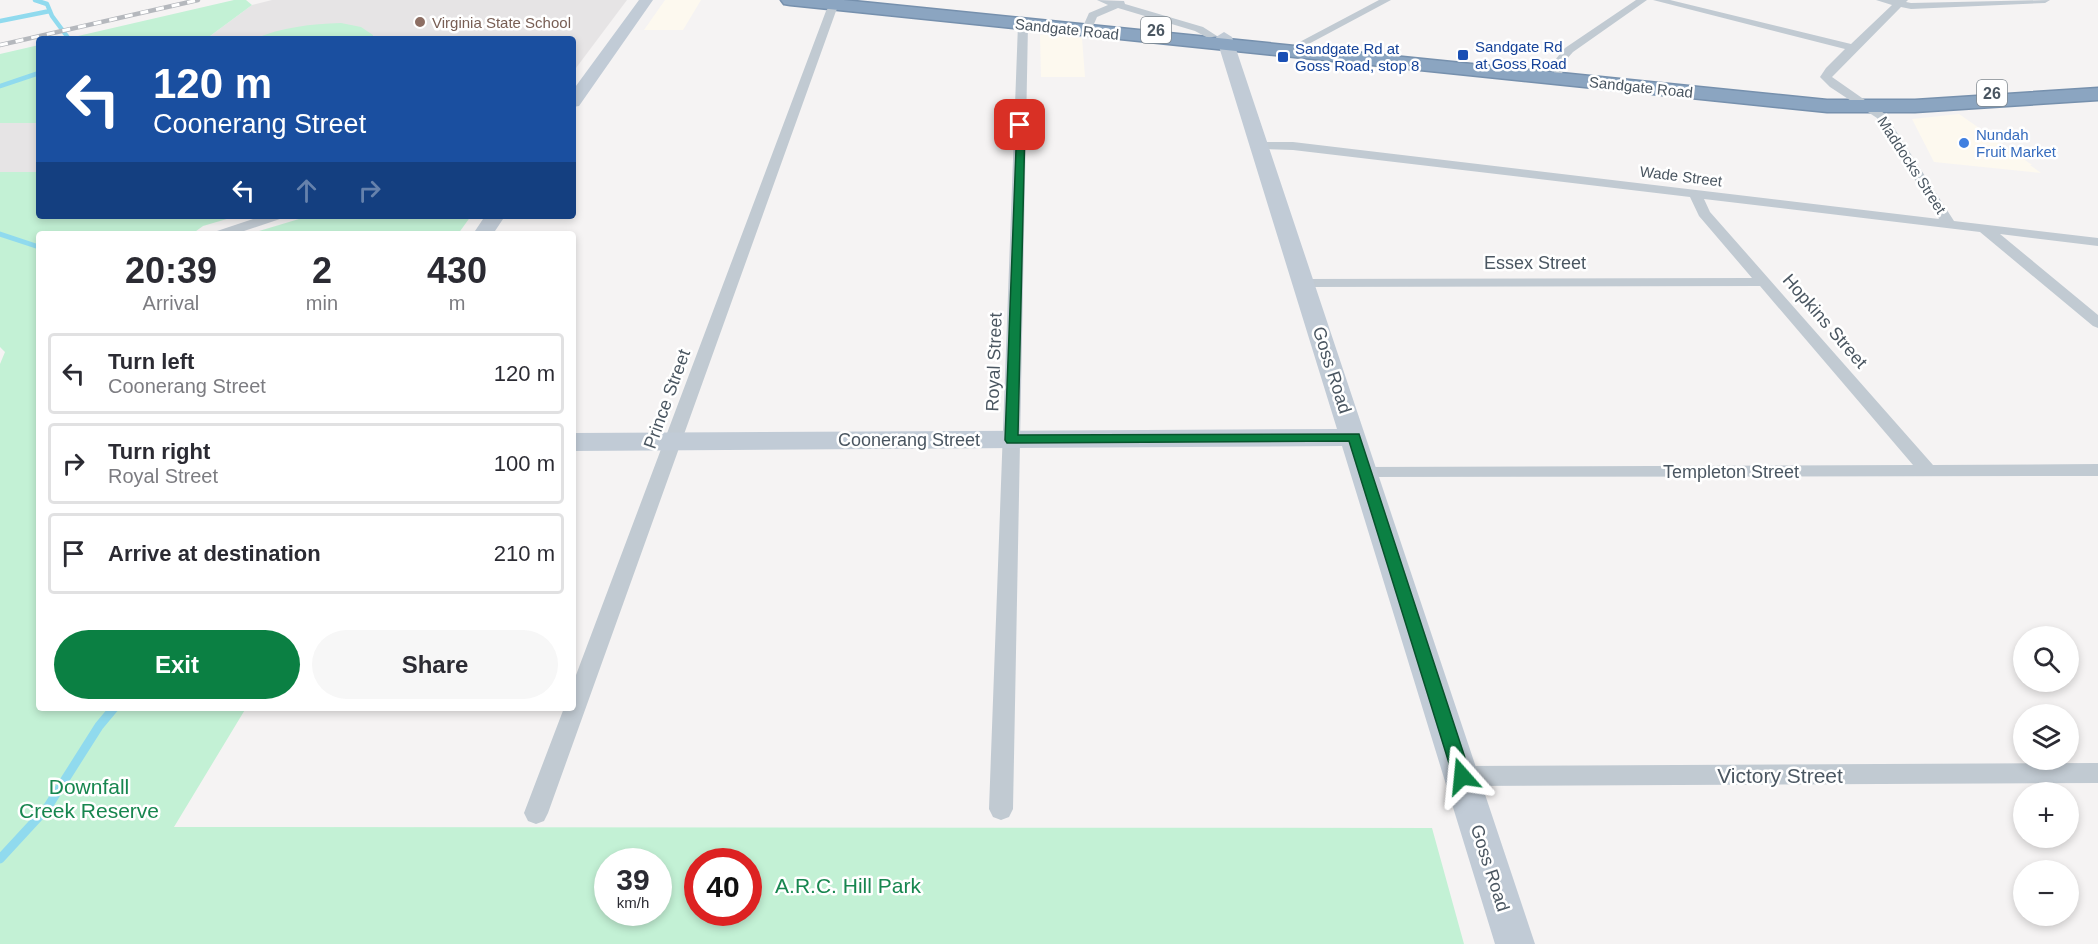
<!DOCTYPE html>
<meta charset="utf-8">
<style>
:root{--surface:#fff;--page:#f7f7f7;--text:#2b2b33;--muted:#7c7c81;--line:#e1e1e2;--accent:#0b8043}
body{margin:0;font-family:Helvetica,sans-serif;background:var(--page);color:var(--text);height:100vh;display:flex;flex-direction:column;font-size:22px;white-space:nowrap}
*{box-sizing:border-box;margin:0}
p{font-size:20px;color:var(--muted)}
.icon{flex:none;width:33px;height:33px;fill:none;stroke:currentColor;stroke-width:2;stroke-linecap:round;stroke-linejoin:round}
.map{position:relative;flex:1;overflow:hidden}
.sheet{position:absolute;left:36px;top:231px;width:540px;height:480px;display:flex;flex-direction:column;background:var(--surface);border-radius:6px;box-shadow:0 3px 9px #0003}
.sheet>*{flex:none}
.guide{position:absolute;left:36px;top:36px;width:540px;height:183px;border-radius:6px;box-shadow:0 3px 9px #0003;background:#1a4fa0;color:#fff;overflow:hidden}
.controls{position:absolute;left:2013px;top:626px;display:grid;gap:12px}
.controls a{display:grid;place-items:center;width:66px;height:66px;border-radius:50%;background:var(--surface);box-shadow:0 3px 9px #0003;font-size:30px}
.speed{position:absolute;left:594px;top:848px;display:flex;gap:12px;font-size:30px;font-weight:700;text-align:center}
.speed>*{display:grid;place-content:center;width:78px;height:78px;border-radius:50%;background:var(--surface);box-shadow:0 3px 9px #0003;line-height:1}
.speed small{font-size:15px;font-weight:400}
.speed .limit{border:9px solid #d22;background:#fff;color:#111}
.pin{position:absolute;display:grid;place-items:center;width:51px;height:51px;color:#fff;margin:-26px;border-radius:12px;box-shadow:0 3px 9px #0006}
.me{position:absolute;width:66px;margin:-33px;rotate:342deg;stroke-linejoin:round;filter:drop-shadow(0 0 4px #0008)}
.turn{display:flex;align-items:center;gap:21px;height:126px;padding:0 18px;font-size:27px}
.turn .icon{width:78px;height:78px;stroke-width:2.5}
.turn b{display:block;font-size:42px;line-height:51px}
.lanes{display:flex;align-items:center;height:57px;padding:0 18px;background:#0003;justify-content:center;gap:30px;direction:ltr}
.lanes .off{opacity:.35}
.eta{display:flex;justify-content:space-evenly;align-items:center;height:102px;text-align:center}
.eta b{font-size:36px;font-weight:800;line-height:42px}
.button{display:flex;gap:12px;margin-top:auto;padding:12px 18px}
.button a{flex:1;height:69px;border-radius:36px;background:var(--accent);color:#fff;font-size:24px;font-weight:800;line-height:69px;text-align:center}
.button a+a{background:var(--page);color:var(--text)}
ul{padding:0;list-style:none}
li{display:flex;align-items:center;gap:18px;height:81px;margin:0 12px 9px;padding:0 6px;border:3px solid var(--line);border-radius:6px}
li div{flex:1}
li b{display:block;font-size:22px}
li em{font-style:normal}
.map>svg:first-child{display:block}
</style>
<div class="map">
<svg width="2098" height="944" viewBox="0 0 2098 944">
<rect width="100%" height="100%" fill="#f5f3f3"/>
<path fill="#fdf9ef" d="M665 0H701L683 30H644Z
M1045 34 1082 38 1085 77H1041L1040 35Z
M1959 114 2032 165H2030L2041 173 1934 162 1912 119Z"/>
<path fill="#e6e4e5" d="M272 0H627L573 72V39H206L252 5Z
M0 123H39V172H0Z"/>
<path fill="#c3f1d5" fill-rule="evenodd" d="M234 0H246L252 5 206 39H65Z
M341 23 361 27 373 35 372 39H254C282 27 311 24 341 23Z
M39 45V123H0V54Z
M0 172H39V216H237L203 226 192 234H39V708H246L174 827 1432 828 1464 944H0V364L5 352 0 347ZM608 861H658V912H608ZM698 861H748V912H698Z
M309 216H471L458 234H249Z"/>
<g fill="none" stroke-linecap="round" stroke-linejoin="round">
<path stroke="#90daee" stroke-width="4.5" d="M35 0 47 4 52 16 69 39
M0 21 50 11
M0 86 39 73"/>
<path stroke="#90daee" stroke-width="5" d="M0 234 39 247"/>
<path stroke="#90daee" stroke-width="9" d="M0 859 47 808 99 726 114 708"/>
<g stroke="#7690ad" stroke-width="3">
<path id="highway" d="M781 0H843L1827 100H1915L2098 88V100L1915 112H1827L790 5 784 4Z"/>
</g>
<path fill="#c1cad2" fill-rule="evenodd" d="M834 0H844L836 11 548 813 544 821 536 824 528 821 524 813 564 708H573V683L826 11Z
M1097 0 1124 1 1125 4 1203 27 1217 36 1208 38 1195 31 1118 8 1097 17 1090 33H1082L1081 31 1089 13 1108 5Z
M1379 0H1391L1303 47 1294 45Z
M1636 0H1647L1573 52 1565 61 1562 74H1554L1555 60 1565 48Z
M1653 0H1670L1851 44 1892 5 1876 0H1908L1906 2 1911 3 2050 0 2045 3 1911 9 1901 7 1832 77 1885 114 1954 221 2098 238V246L2000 234 2098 315V328L2093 326 1980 232 1704 199 1710 212 1933 465 2098 464V476L1359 477 1356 473 1359 469 1365 467 1913 465 1760 286 1304 287 1297 283 1304 279 1752 278 1699 216 1690 197 1293 150 1260 149 1256 148V142H1293L1939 219 1877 118 1830 87 1820 77 1826 68 1845 49Z
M1023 21 1028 24 1013 809 1009 817 1001 820 993 817 989 809 1018 24Z
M262 216H282L280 219 235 234H215L217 231Z
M2098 763V783L1462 786 1454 783 1450 776 1454 769 1462 766Z"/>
<path fill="#c1cbd6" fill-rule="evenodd" d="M639 0H653L579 106 573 107V90Z
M1224 32 1232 37 1535 944H1495L1342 446 573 451V433L1337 429 1216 37Z
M485 216H505L493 234H473Z"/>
<use href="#highway" fill="#8ba5c1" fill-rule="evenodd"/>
<g stroke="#b5b8bd" stroke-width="4.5">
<path id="rail" d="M0 45 198 0"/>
</g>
<use href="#rail" stroke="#fff" stroke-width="3" stroke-dasharray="8" stroke-linecap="butt"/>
</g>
<path fill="#0b8043" stroke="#07532c" stroke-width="1.5" d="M1017 123 1025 125 1018 435 1359 434 1471 776 1468 782 1462 784 1456 782 1453 776 1349 441 1007 443 1005 440Z"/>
<circle fill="#8d6e63" stroke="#fff" stroke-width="2" cx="420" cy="22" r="6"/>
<g fill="#1a4fb4" stroke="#fff" stroke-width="2">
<rect x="1457" y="49" width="12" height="12" rx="3"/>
<rect x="1277" y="51" width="12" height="12" rx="3"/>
</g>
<circle fill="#3f7fe0" stroke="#fff" stroke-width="2" cx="1964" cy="143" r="6"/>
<g text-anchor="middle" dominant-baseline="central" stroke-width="5" stroke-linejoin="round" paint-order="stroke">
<g font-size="15" fill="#785e54" stroke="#fff" text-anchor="start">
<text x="432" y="22">Virginia State School</text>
</g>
<g font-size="15" fill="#4a5661" stroke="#fff">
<text transform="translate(1067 29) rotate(6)">Sandgate Road</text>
<text transform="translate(1641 87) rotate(6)">Sandgate Road</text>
<text transform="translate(1912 165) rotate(57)">Maddocks Street</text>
<text transform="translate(1681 176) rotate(7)">Wade Street</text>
</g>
<g font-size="15" fill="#164399" stroke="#fff" text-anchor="start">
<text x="1475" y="46">Sandgate Rd<tspan x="1475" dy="17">at Goss Road</tspan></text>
<text x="1295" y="48">Sandgate Rd at<tspan x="1295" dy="17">Goss Road, stop 8</tspan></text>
</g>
<g font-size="15" fill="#366cbe" stroke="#fff" text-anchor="start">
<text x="1976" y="134">Nundah<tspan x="1976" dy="17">Fruit Market</tspan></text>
</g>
<g fill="#fff" stroke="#808990" stroke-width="1.5">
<rect x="1141" y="17" width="30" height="26" rx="4.5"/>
<rect x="1977" y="80" width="30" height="26" rx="4.5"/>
</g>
<g font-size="16" font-weight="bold" fill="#4a5661">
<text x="1156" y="30">26</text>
<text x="1992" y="93">26</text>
</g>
<g font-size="18" fill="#4a5661" stroke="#fff">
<text x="1535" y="263">Essex Street</text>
<text transform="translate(1825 321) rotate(49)">Hopkins Street</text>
<text transform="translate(994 362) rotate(-88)">Royal Street</text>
<text transform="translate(1332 370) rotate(72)">Goss Road</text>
<text transform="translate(667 399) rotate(-70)">Prince Street</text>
<text x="909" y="440">Coonerang Street</text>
<text x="1731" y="472">Templeton Street</text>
<text transform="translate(1490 868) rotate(72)">Goss Road</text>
</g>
<g font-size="21" fill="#4a5661" stroke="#fff">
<text x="1780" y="775">Victory Street</text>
</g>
<g font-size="21" fill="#17864f" stroke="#fff">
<text x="89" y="786">Downfall<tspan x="89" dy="24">Creek Reserve</tspan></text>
<text x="848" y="885">A.R.C. Hill Park</text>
</g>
</g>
</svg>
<div class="controls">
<a><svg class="icon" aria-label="search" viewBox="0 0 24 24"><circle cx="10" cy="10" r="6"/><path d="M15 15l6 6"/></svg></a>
<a><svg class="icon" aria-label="layers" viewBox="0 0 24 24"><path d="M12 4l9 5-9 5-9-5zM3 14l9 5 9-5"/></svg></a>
<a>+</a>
<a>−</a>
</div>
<div class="speed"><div>39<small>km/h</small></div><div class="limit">40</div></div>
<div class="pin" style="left:1020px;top:125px;background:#d93025"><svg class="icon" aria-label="arrive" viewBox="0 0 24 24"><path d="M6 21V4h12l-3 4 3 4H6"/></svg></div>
<svg class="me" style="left:1462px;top:776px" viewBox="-20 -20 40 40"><path d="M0-17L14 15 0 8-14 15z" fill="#0b8043" stroke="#fff" stroke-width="4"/></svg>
<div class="guide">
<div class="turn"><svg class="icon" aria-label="left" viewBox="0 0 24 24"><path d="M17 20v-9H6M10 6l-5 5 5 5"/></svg><div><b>120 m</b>Coonerang Street</div></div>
<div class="lanes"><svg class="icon" aria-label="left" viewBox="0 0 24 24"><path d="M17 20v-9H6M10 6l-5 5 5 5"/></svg><svg class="icon off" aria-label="ahead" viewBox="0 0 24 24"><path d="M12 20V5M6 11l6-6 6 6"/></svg><svg class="icon off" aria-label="right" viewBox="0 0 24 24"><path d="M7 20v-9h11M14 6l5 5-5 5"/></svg></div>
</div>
<section class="sheet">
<div class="eta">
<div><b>20:39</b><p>Arrival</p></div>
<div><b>2</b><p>min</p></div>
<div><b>430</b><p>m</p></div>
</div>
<ul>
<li><svg class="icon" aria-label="left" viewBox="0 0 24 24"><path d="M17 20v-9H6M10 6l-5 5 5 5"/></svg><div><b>Turn left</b><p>Coonerang Street</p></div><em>120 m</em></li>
<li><svg class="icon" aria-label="right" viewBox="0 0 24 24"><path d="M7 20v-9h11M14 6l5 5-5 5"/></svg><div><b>Turn right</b><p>Royal Street</p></div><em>100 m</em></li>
<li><svg class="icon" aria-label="arrive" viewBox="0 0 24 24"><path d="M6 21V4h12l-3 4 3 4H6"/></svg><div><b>Arrive at destination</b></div><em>210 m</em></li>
</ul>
<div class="button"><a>Exit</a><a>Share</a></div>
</section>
</div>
